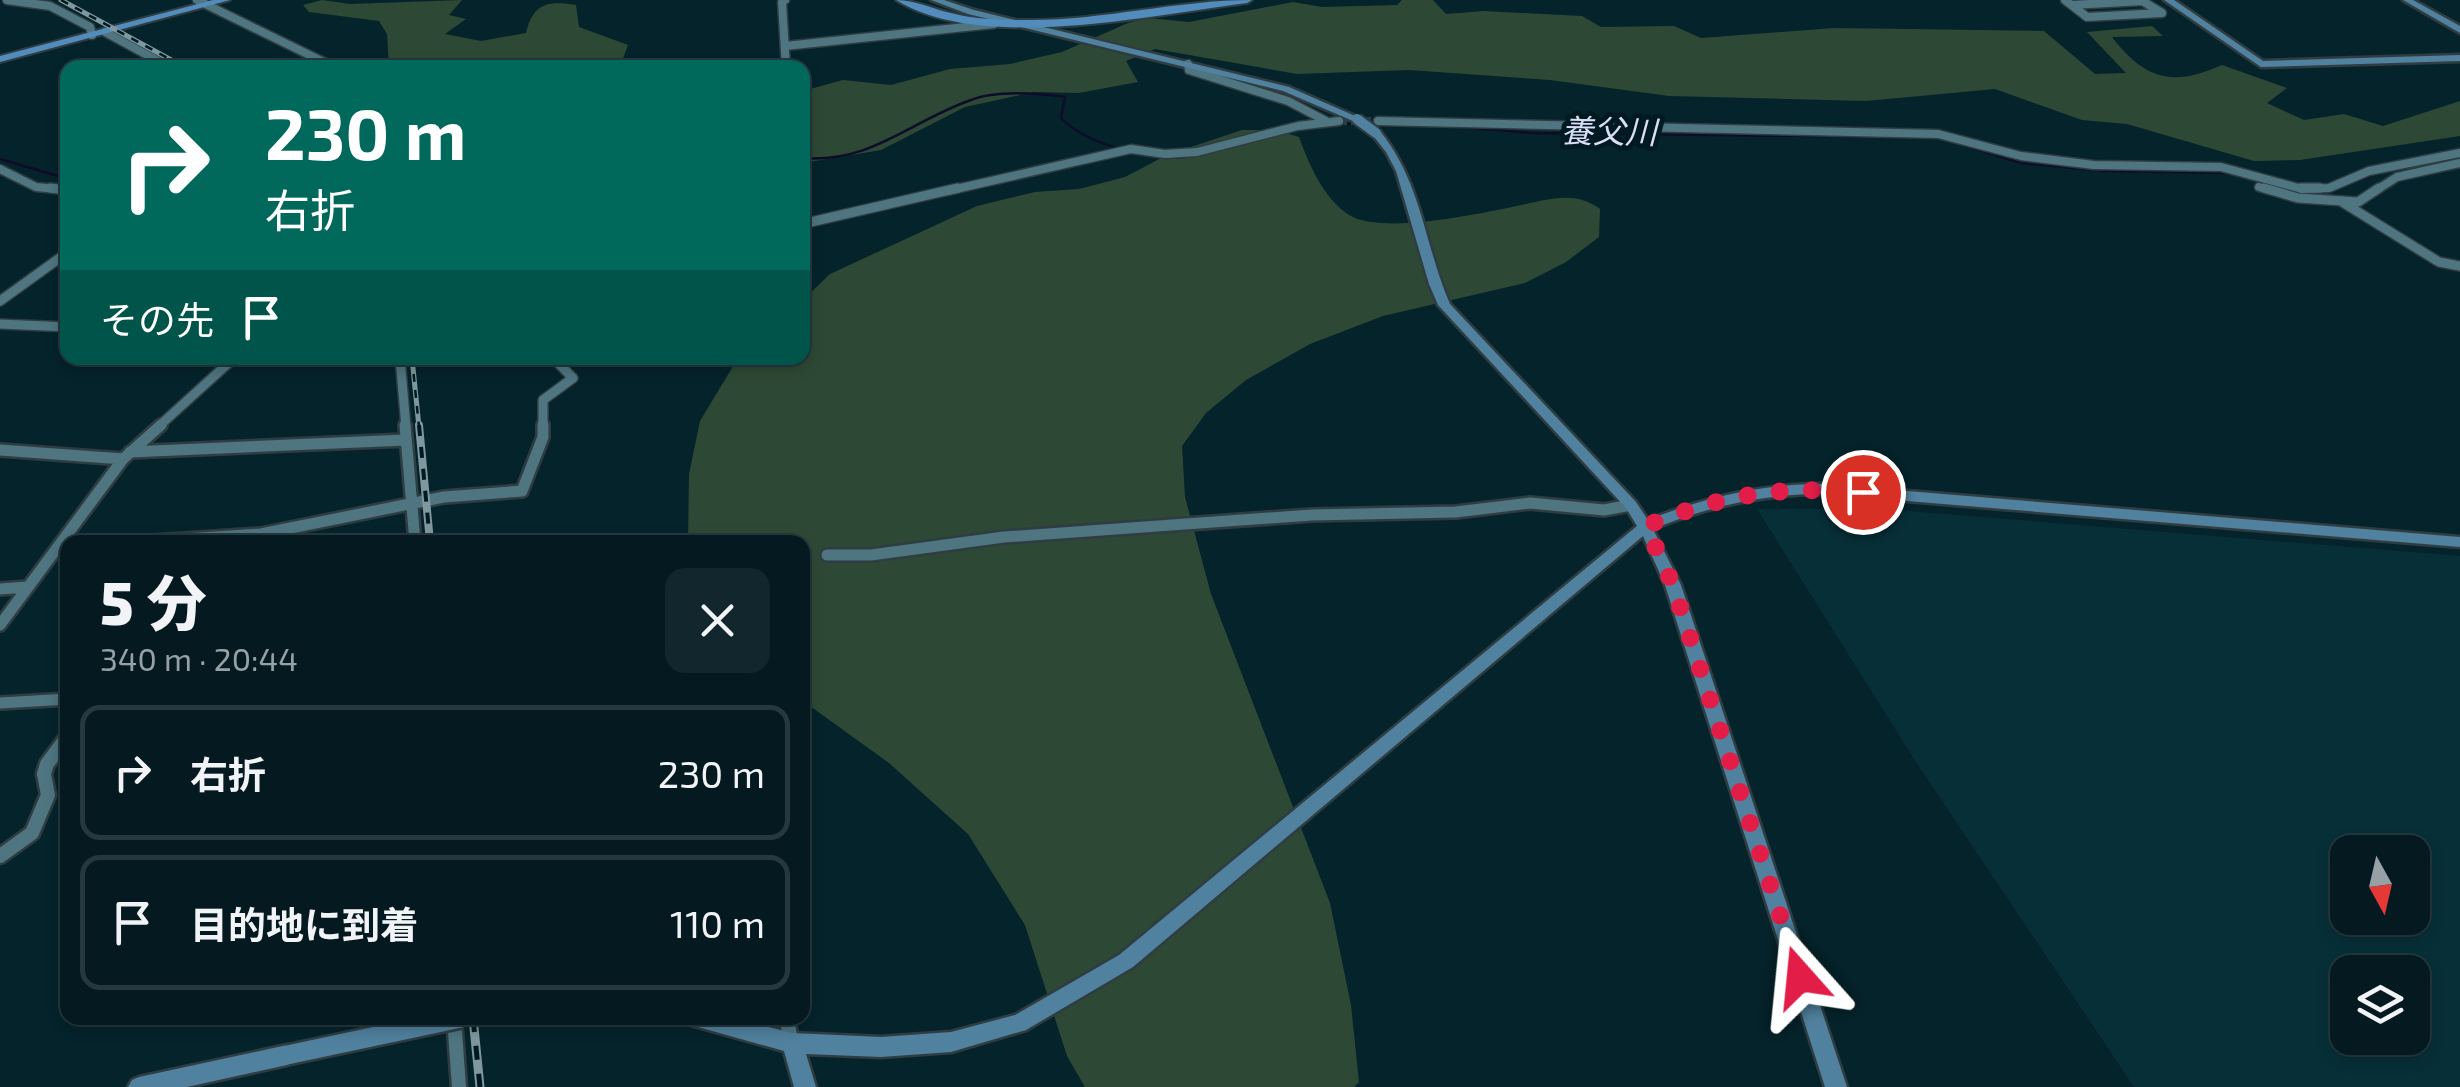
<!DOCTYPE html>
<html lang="ja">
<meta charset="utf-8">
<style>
:root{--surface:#041a20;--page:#12272d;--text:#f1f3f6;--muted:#97a1a5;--line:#25383e}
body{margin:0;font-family:"Exo 2","Noto Sans JP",sans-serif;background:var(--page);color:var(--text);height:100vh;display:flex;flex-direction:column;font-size:38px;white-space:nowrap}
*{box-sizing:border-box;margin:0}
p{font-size:32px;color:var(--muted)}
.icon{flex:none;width:55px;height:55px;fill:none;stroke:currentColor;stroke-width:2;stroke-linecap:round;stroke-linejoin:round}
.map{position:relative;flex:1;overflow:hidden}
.panel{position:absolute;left:60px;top:535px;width:750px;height:490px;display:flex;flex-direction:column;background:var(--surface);border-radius:20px;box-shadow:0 5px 15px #0003,0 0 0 2px var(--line)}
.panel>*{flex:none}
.banner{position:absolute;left:60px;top:60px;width:750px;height:305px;border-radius:20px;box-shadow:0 5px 15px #0003,0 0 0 2px var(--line);background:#00695c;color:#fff;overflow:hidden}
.needle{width:65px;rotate:172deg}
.tools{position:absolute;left:2330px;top:835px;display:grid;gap:20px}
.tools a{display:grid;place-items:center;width:100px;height:100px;border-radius:20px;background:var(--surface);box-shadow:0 5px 15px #0003,0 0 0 2px var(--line);font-size:50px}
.pin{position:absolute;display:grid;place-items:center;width:85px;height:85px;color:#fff;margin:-42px;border:5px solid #fff;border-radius:50%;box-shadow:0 2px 10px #0007}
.me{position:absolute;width:110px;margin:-55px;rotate:342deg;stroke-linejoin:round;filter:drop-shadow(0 0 8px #0008)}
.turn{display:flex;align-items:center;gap:35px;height:210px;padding:0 40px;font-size:45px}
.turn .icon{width:130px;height:130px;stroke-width:2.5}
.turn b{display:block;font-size:70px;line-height:85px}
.then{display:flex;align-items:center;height:95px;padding:0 40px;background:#0003;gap:20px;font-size:38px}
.round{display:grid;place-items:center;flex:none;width:105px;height:105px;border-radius:20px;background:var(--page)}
.overview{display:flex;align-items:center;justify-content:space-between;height:170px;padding:0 40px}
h1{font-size:60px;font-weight:800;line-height:75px}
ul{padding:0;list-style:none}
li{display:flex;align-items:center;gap:30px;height:135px;margin:0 20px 15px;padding:0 20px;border:5px solid var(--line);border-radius:20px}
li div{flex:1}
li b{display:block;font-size:38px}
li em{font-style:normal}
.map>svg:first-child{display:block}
</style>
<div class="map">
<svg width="2460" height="1087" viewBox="0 0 2460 1087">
<rect width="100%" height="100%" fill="#05232b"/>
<path fill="#072f38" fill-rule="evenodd" d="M1757 509H1883L2460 556V1087H2134L1914 759ZM2348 852H2412V918H2348ZM2348 972H2412V1038H2348Z"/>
<path fill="#2d4935" d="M322 0 350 4 462 0 449 15 466 19 445 34 481 41 526 33C533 5 545 0 576 5L579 27 628 45 620 67H389L387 34 379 21 309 12 303 5Z
M1402 0H1433L1446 14 1483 11 1582 16 1601 27 1674 26 1701 38 1835 28 2044 31 2095 74 2126 73 2087 32 2152 26 2163 36 2112 37C2145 80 2173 87 2222 65L2287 88 2267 103 2304 120 2344 114 2383 126 2460 101V136L2300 160 2254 161 2127 124 2082 120 1995 89 1866 101 1669 96 1550 80 1409 70 1297 74 1155 49 1126 61 1138 82 1079 93 1034 92 965 107 881 150 803 163V91L843 80 891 85 950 69 1010 64 1062 52 1128 23 1148 18 1189 22 1293 2 1322 7 1397 5Z
M1242 130H1276L1299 137C1309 164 1323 198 1349 215 1383 236 1487 212 1526 204 1554 198 1577 192 1600 209L1599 237 1566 262 1525 283 1383 316 1310 344 1246 380 1206 413 1182 446 1185 497 1211 594 1330 903 1351 1005 1359 1082 1354 1087H1085L1067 1056 1025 925 968 834 889 763 803 701 802 542H688L689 474 700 421 735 363 741 358H802L803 300 830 274 977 206 1035 192 1079 189 1125 177 1167 155Z"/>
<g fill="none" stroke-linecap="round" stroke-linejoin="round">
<path stroke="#0e0c28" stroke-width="2.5" d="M1338 124H1359
M1453 126 1531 133 1908 137
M1957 143 2021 163 2106 171 2229 173
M802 158C873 163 908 122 971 100 996 90 1038 93 1065 97L1061 118C1088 146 1156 162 1193 156
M0 159 68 179
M2330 191 2377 173"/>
<path stroke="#244149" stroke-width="8" stroke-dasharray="8 4" stroke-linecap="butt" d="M1339 121H1378"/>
<g stroke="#2f3d42" stroke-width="11">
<path id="street-far3" d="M7 0 50 6 90 27 92 35
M197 0 336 68
M785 0 782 2 786 68
M2065 0 2087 17 2162 13 2141 0
M2072 5 2143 1
M105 32 171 68
M785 46 994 24
M1188 64 1189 70 1288 101 1326 121
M1378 121 1938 134 2021 156 2094 165 2221 167 2302 189 2329 188 2369 171 2460 153
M0 169 36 187 68 190
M2259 187 2273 191
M947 191 1131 149 1165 154 1197 152 1298 126 1339 121
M2375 191 2397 177 2460 163"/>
</g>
<g stroke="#2f3d42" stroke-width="12">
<path id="street-far2" d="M50 188 68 190
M2264 188 2298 198 2358 202 2379 188
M2300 188H2320
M2342 202 2439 262 2460 266
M802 224 958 188
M0 301 68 252
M0 324 68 327
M400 358 406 427
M158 427 234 358
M543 427V400L573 378 553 358"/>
</g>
<g stroke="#2f3d42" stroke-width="16">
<path id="street-far1" d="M405 425 415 542
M0 450 123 459
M130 452 406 440
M138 542 261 534 444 497 522 491 543 437V425
M827 555H871L1004 537 1312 515 1456 512 1530 503 1604 510 1631 505
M0 589 27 587
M0 625 123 459 161 425
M0 703 68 699"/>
</g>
<g stroke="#2f3d42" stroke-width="19">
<path id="street" d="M0 856 32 833 48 795 44 774 47 764 68 736
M454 1018 459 1087
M786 1018 792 1043"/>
</g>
<g stroke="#2f3d42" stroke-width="5">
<path id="secondary" d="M931 0H944L974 10 1289 87 1362 119 1353 121 1283 91 968 14Z
M2164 0H2174L2263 61 2460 55V61L2261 67Z
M2403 0H2413L2460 26V33Z
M1372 131H1380C1422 183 1424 244 1450 304L1636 502 1648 520C1705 497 1762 484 1823 484L2460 537V547L1823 494C1763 494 1709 506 1653 529L1681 585 1847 1087H1825L1665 585 1643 536 1133 967 1026 1030 951 1052 881 1057 806 1054 816 1087H794L784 1051 691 1025 688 1018H733L792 1033 881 1037 951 1032 1015 1015 1119 955 1637 526 1626 508 1438 305 1429 284 1396 171 1386 152 1371 133Z
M287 1045 294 1048 297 1055 294 1062 287 1065 187 1087H128L132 1080 139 1077Z"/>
</g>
<g stroke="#2f3d42" stroke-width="4">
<path id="primary" d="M213 0H230L0 62V56Z
M896 0C917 0 934 10 955 14 979 20 1006 20 1031 20 1105 20 1178 0 1252 0L1247 3C1150 15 982 53 896 0Z"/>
</g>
<use href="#street-far3" stroke="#4e7580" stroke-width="8"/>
<use href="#street-far2" stroke="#4e7580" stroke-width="9"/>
<use href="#street-far1" stroke="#4e7580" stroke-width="11"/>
<use href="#street" stroke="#4e7580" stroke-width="14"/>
<use href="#secondary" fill="#50819e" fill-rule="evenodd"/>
<use href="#primary" fill="#528cbc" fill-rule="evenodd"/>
<g stroke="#7f989f" stroke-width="5">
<path id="rail-far2" d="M61 0 186 68
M412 358 419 427"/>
</g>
<g stroke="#7f989f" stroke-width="8">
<path id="rail-far1" d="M419 425 430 542"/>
</g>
<g stroke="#7f989f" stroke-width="9">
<path id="rail" d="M473 1018 480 1087"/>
</g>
<use href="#rail-far2" stroke="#001a21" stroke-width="2.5" stroke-dasharray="8" stroke-linecap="butt"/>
<use href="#rail-far1" stroke="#001a21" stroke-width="4" stroke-dasharray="11" stroke-linecap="butt"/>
<use href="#rail" stroke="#001a21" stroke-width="5" stroke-dasharray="14" stroke-linecap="butt"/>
<g stroke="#2f3d42" stroke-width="14" stroke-linecap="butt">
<path id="secondary-bridge-far1" d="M1357 119 1376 133"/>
</g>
<g stroke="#2f3d42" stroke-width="24" stroke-linecap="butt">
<path id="secondary-bridge" d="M287 1055 461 1018"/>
</g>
<use href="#secondary-bridge-far1" stroke="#50819e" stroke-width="10"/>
<use href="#secondary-bridge" stroke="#50819e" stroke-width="19"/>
</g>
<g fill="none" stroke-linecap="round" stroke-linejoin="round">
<path stroke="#e11d48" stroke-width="18" stroke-dasharray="0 32.4" d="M1800 977 1673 585 1646 526C1723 494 1780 486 1863 492"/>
</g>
<g text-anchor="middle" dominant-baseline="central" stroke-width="10" stroke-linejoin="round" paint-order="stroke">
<g font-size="32" font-style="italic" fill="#dbddf5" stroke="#001a21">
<text transform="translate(1609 130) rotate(1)">養父川</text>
</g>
</g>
</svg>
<div class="tools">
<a><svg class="needle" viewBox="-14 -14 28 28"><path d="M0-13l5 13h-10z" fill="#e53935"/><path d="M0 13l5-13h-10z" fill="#97a1a5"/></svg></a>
<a><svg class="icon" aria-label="layers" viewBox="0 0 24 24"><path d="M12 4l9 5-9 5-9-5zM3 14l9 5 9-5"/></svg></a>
</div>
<div class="pin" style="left:1863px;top:492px;background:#d93025"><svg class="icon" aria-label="arrive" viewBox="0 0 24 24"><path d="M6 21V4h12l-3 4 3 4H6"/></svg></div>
<svg class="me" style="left:1800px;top:977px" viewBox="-20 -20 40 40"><path d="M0-17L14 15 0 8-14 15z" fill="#e11d48" stroke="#fff" stroke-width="4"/></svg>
<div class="banner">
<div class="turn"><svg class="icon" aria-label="right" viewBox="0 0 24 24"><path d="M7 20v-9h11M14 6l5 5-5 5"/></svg><div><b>230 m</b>右折</div></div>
<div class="then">その先<svg class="icon" aria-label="arrive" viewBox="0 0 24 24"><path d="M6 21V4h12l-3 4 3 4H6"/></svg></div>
</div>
<section class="panel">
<div class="overview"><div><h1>5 分</h1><p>340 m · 20:44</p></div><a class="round"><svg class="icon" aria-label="close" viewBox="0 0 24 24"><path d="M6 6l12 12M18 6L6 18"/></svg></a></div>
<ul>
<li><svg class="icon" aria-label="right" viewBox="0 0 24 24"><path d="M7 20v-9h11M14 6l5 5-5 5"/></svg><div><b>右折</b></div><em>230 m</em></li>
<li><svg class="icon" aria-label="arrive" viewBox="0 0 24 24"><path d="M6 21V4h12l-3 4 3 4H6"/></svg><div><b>目的地に到着</b></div><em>110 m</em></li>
</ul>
</section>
</div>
